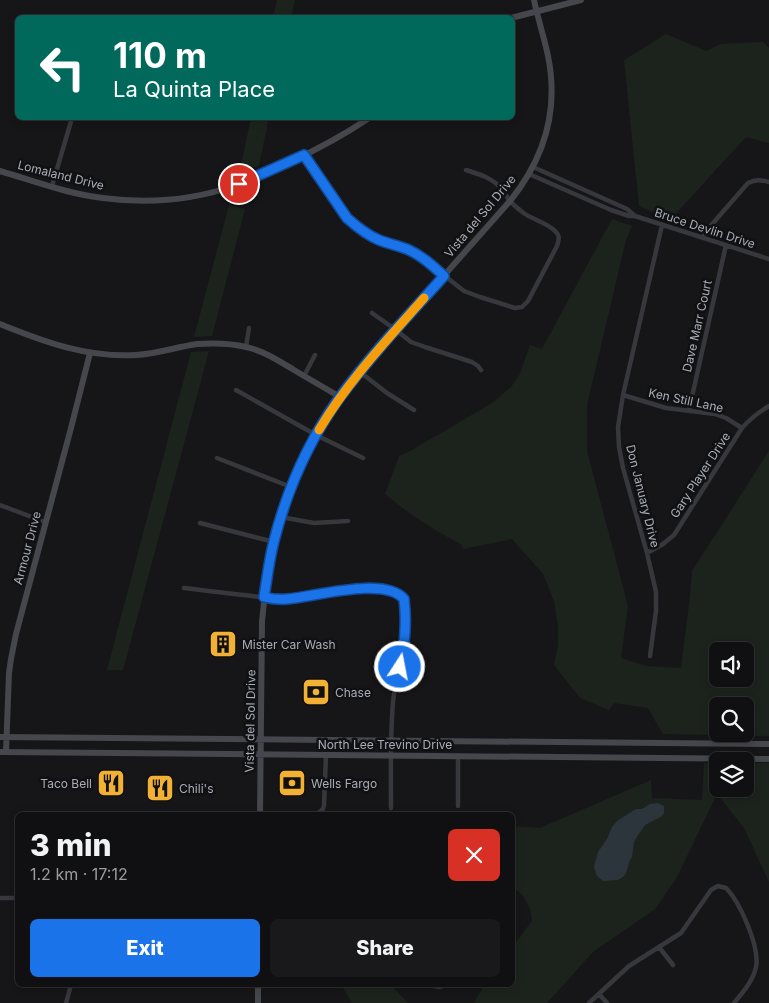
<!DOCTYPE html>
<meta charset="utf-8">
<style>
:root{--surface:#101012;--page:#19191b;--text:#f1f3f6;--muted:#9c9d9f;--line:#303032;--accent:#1a73e8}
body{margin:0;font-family:Inter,sans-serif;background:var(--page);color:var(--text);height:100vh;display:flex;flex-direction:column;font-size:19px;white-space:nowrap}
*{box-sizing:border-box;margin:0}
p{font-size:16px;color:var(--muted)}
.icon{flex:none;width:28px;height:28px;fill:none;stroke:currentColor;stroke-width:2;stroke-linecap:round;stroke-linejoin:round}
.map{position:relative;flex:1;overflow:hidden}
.sheet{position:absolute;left:15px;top:812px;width:500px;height:175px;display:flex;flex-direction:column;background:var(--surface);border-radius:8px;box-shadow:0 2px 8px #0003,0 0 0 1px var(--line)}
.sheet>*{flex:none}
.banner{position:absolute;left:15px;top:15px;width:500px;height:105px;border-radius:8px;box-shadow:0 2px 8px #0003,0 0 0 1px var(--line);background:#00695c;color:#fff;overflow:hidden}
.controls{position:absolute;left:709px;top:642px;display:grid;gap:10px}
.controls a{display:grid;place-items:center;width:45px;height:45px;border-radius:8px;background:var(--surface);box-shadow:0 2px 8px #0003,0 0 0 1px var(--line);font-size:25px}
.pin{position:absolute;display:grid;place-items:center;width:42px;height:42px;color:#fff;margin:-21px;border:2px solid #fff;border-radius:50%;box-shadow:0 1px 5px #0007}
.me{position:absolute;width:55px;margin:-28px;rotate:11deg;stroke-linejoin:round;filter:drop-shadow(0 0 4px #0008)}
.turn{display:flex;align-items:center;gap:18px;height:105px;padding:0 15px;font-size:22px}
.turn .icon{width:65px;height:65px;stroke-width:2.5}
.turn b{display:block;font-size:35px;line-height:42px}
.round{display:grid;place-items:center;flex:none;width:52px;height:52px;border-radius:8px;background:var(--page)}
.summary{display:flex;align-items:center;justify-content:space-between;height:85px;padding:0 15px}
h1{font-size:30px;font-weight:800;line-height:38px}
.cta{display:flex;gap:10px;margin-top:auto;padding:10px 15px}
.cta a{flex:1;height:58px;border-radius:8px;background:var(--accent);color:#fff;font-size:20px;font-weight:800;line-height:58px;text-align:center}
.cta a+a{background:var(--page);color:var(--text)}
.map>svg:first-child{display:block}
</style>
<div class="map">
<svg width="769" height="1003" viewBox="0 0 769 1003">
<rect width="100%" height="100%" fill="#161618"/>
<path fill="#1c231d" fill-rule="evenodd" d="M277 0H295L291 17H273Z
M666 34 706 51 721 44 763 42 769 48V143L746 137 670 220 639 206 624 60Z
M251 118H269L259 165 239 174Z
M229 205 245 209 212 336 194 337Z
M612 219 632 226 626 240 587 405V451L628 606 621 658 647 666 681 668 690 596 692 571 769 451V736L663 734 648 708 614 703 609 710 580 698 554 665 558 645V626L554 601 543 574 512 539 463 549 462 545C434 530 410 515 385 494L399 456 412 450 492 403 511 387 520 374 530 345 542 349ZM745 651V679H718V651ZM718 706H745V734H718Z
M209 351 123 670H107L191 352Z
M704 763H717L718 789H745V763H769V882L744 828 717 794 676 879 655 909 593 952 547 1003H474L484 985H512L513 946 532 921C531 907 526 895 513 888V826L540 828 651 780 652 798 702 800Z
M341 985H391L408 1003H352Z"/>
<path fill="#2c353c" d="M658 803 664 806V813L662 816 645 825 638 835 634 842 632 857 630 860 626 873 623 877 618 880 603 881 597 876 594 867 598 852 607 839 612 827 617 821 636 809H642L650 804Z"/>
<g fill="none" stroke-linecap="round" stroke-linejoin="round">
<path stroke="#37383d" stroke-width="4.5" d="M303 155 347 218 363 231 380 240 409 250 417 254 464 291 480 297 515 308 522 307 528 301 557 246C559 240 560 236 556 232 548 223 534 220 525 214 520 210 514 206 510 201 507 197 504 192 501 188 492 178 479 174 466 170
M533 167 627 209 635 216
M529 174 611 210 629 216H635L769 259
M52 186 72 118
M703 237 707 230 748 183C756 179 761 180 769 182
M372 313 396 330 411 342 425 347 472 362 478 366 481 370
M246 347 249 328
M360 372 387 393 414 410
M304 376 315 355
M236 390 316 435 363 458
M623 395 666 408 715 414 726 418 742 428
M689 410 726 245
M217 458 291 487
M0 505 45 522
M281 517 314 523 348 521
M200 523 274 542
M647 553 663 544 674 535 742 428C750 419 759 412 769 406
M184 588C206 591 229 593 252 596 261 597 270 599 278 599 289 599 299 598 309 596 328 593 388 581 402 597 407 603 406 629 405 638 402 660 395 680 393 702 390 737 391 773 391 808
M650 656 656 611V592L647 553 623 468 619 447 618 427 623 395 662 225
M458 806V756
M316 815 323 809 324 805 326 755
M0 898H18
M659 947 673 965
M430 985 439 987 445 985
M599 994 607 1003
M66 1003 71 985
M589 1003 629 966 681 933 711 890 718 886 726 888C740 902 760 947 756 967 753 981 743 992 734 1003"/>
<path stroke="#45474d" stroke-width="6" d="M511 18 581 0
M0 171C34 181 68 194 103 198 148 204 194 200 237 185 255 178 272 170 290 162 318 149 344 135 369 118
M0 324C44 342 88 358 136 355 157 354 176 347 197 344 213 343 230 343 246 347 264 351 279 361 294 370 309 379 325 388 340 397
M0 737 769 744
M0 752 769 759
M6 752 9 673 11 659 16 634 71 428 90 353
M260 815 262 621C265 594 267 567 274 541 284 501 300 462 321 427 334 406 349 388 363 367L510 201C544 159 559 110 548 56 544 37 538 19 534 0
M258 1003V985"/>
</g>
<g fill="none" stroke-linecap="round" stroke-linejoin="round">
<g stroke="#114b97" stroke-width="12">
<path id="route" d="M239 184 304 155 347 218C357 227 367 235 379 240 389 244 400 246 409 250 422 256 433 266 444 276 409 315 371 355 340 397 309 440 287 490 274 541 269 560 267 579 264 597 272 599 279 600 287 599 314 597 384 576 404 599 407 623 405 644 400 667"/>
</g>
<use href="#route" stroke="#1a73e8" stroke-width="9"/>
<path stroke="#f59e0b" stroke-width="9" d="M319 430C348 381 387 340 424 298"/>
</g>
<defs>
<g id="building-square" transform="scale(1.4375)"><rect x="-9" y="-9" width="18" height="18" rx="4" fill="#f2b134" stroke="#111113"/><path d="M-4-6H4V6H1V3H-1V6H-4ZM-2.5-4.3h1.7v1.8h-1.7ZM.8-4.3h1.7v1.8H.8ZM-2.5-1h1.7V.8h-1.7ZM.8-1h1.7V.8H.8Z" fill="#111"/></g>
<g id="bank-square" transform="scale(1.4375)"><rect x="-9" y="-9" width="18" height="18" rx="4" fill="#f2b134" stroke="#111113"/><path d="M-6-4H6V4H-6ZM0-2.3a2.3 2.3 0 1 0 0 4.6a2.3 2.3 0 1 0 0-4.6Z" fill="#111"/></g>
<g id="restaurant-square" transform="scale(1.4375)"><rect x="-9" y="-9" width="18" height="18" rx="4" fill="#f2b134" stroke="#111113"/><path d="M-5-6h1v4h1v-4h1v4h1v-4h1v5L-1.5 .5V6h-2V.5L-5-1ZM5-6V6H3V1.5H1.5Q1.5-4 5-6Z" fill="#111"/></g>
</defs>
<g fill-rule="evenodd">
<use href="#building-square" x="223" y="644"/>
<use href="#bank-square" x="316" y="692"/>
<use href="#restaurant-square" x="111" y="783"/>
<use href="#bank-square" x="292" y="783"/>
<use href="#restaurant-square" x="160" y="788"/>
</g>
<g text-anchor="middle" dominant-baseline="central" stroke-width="5" stroke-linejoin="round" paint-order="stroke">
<g font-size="12" fill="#a8adb8" stroke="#111113">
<text transform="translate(61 175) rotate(14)">Lomaland Drive</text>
<text transform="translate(480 216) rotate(-50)">Vista del Sol Drive</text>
<text transform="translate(705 228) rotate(18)">Bruce Devlin Drive</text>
<text transform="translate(697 326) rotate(-77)">Dave Marr Court</text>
<text transform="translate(686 400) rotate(12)">Ken Still Lane</text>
<text transform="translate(700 475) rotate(-57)">Gary Player Drive</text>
<text transform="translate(643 496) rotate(76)">Don January Drive</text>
<text transform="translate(27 548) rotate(-75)">Armour Drive</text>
<text transform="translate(250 721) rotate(-89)">Vista del Sol Drive</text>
<text x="385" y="744">North Lee Trevino Drive</text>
</g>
<g font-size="12" fill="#a8adb8" stroke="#111113" text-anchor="start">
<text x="242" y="644">Mister Car Wash</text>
<text x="335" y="692">Chase</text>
<text x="92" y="783" text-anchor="end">Taco Bell</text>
<text x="311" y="783">Wells Fargo</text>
<text x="179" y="788">Chili's</text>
</g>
</g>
</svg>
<div class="controls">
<a><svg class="icon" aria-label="sound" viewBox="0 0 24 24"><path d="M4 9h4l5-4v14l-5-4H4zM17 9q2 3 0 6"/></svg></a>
<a><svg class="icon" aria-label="search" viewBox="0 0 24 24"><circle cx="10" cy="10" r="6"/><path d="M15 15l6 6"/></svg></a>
<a><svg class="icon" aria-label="layers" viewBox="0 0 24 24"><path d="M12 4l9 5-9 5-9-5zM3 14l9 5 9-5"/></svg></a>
</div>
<div class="pin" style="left:239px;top:184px;background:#d93025"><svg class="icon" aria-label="arrive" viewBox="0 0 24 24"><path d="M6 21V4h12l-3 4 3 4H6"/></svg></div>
<svg class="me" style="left:400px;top:667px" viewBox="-20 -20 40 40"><circle r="17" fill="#1a73e8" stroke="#fff" stroke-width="3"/><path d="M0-11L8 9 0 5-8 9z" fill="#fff"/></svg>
<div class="banner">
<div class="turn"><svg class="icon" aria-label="left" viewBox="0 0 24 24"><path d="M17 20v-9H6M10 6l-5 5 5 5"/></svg><div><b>110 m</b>La Quinta Place</div></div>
</div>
<section class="sheet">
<div class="summary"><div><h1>3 min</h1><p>1.2 km · 17:12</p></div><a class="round" style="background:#d93025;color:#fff"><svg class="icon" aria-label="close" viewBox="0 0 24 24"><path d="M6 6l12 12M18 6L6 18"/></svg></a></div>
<div class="cta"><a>Exit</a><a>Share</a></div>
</section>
</div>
